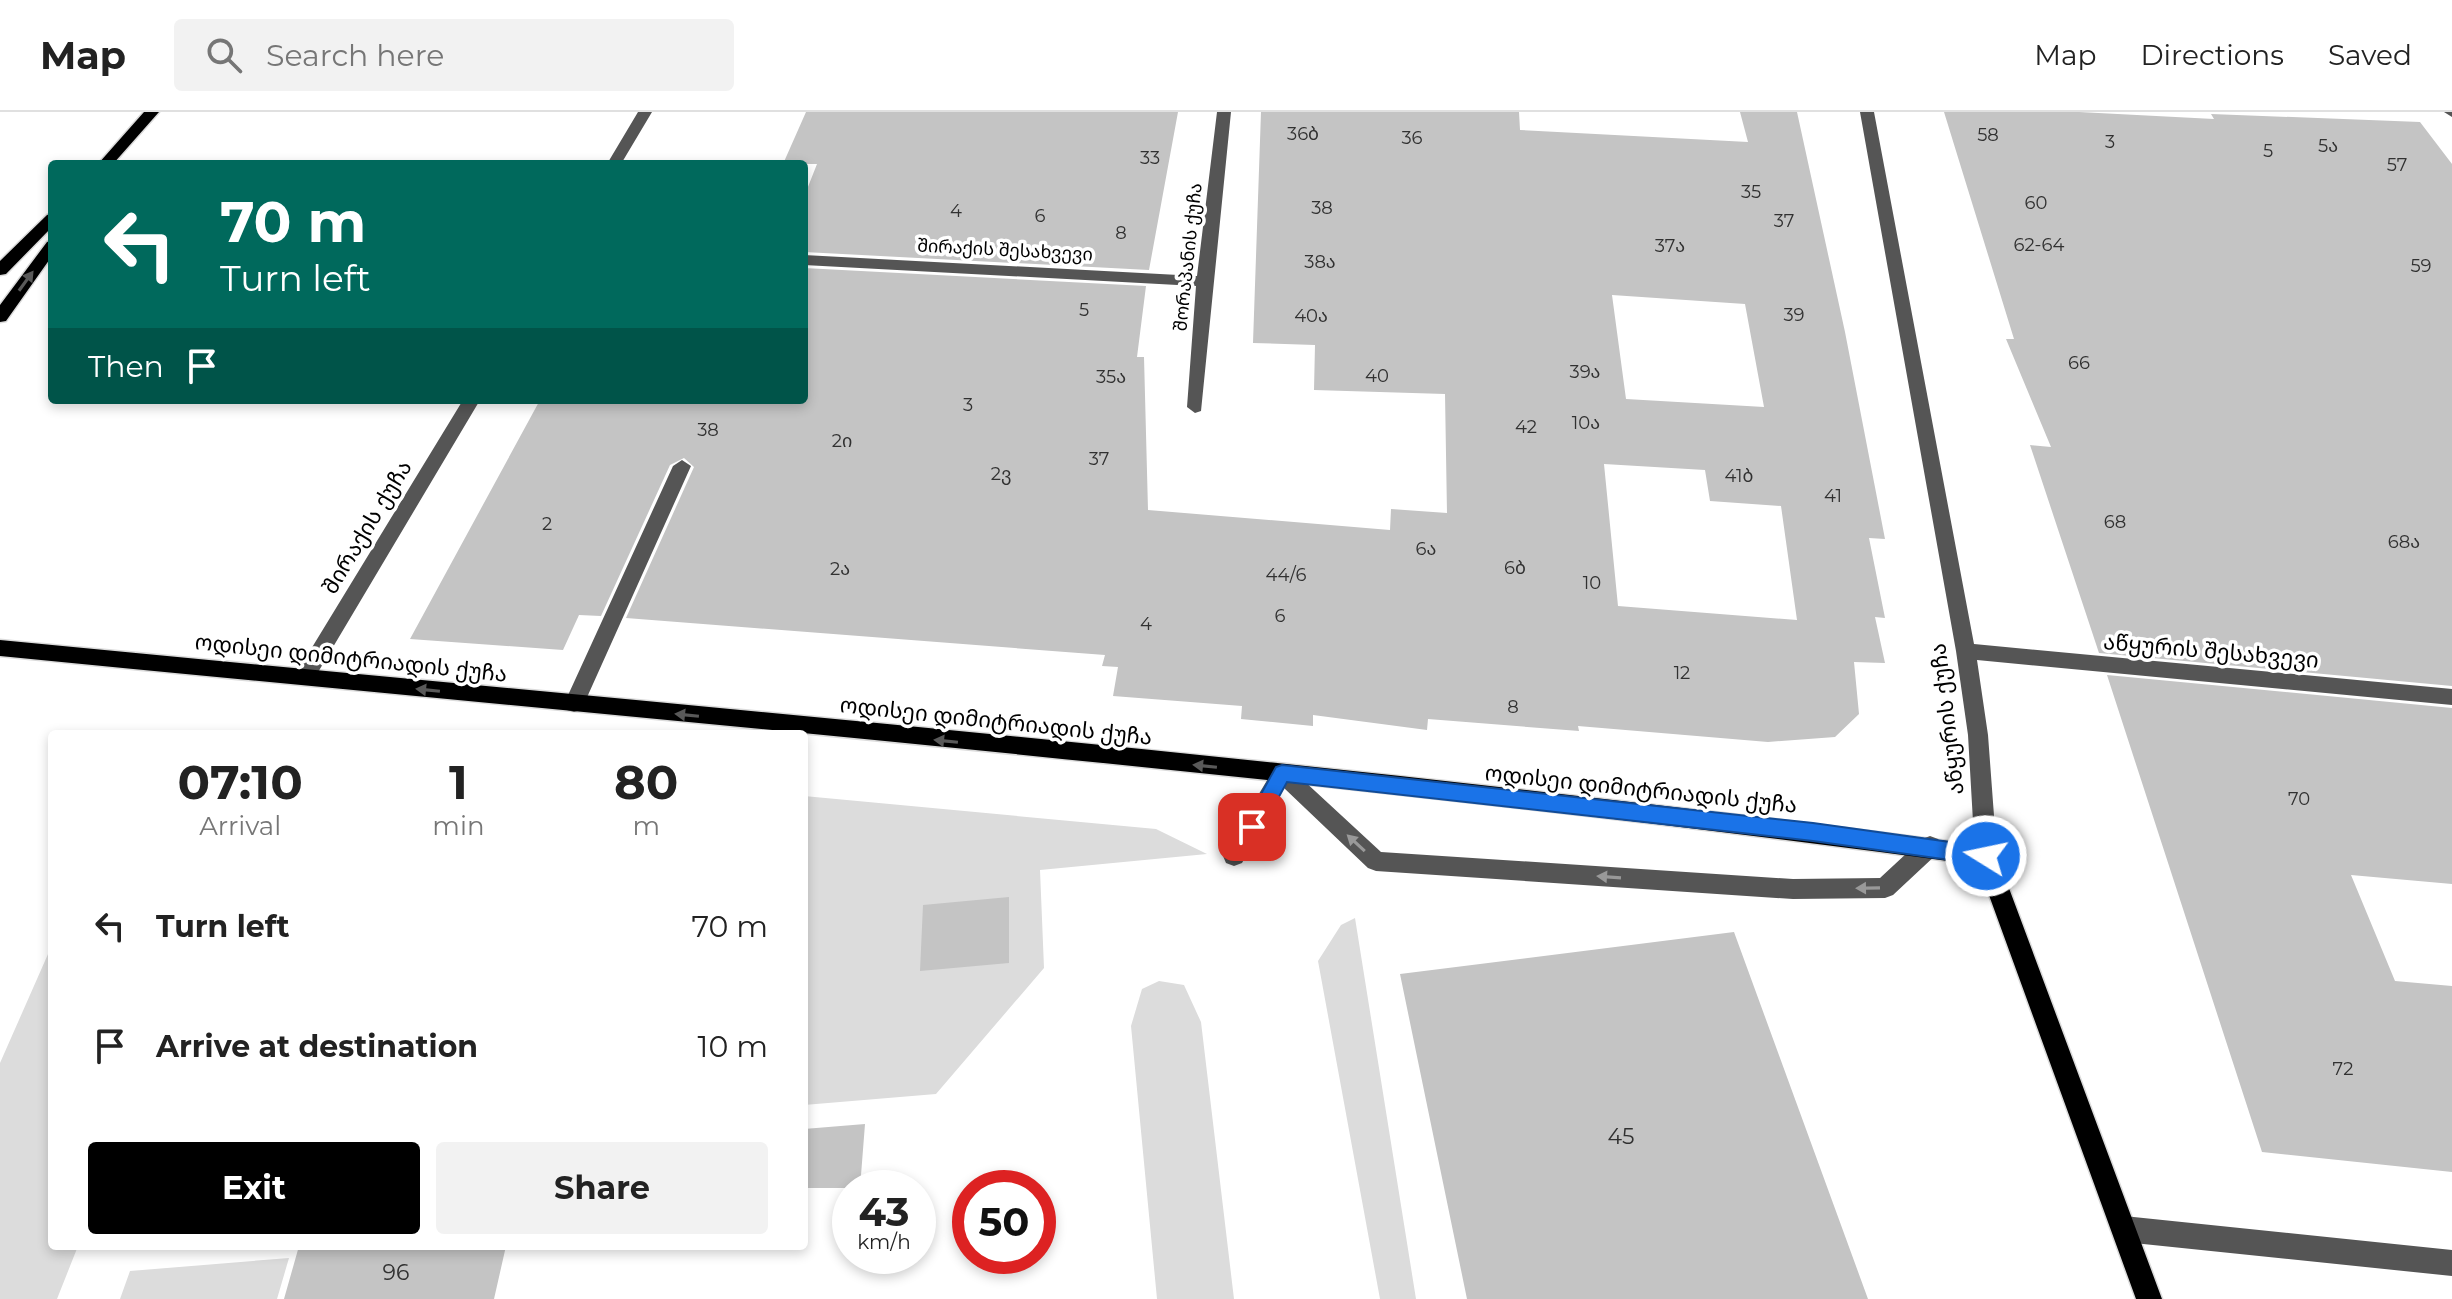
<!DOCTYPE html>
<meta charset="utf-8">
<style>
:root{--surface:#fff;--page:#f2f2f2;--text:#222;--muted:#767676;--line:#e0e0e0;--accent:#000}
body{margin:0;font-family:Montserrat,"Noto Sans Georgian",sans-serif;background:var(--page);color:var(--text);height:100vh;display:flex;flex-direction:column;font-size:30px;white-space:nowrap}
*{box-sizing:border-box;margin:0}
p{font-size:26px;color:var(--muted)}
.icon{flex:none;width:44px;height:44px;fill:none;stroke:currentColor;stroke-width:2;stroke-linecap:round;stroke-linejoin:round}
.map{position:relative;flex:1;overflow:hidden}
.panel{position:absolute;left:48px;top:618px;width:760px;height:520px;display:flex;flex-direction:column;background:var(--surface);border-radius:8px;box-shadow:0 4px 12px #0003}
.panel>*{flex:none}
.guide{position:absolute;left:48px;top:48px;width:760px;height:244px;border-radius:8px;box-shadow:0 4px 12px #0003;background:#00695c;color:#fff;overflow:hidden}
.speed{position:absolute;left:832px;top:1058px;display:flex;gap:16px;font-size:40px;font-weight:700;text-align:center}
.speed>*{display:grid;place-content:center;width:104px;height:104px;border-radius:50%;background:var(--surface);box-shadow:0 4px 12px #0003;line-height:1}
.speed small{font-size:20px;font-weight:400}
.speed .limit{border:12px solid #d22;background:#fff;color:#111}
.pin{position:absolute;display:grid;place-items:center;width:68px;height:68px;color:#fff;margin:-34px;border-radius:16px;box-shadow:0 4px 12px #0006}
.me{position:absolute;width:88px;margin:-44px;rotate:280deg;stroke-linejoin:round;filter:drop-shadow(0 0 6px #0008)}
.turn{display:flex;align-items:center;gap:28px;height:168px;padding:0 40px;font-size:36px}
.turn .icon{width:104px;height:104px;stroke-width:2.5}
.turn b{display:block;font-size:56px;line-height:68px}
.then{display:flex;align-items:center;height:76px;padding:0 40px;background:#0003;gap:16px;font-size:30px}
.eta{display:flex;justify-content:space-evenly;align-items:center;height:136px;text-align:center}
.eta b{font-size:48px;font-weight:700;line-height:56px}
.cta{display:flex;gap:16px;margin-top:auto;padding:16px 40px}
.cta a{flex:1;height:92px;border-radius:8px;background:var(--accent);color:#fff;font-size:32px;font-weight:700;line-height:92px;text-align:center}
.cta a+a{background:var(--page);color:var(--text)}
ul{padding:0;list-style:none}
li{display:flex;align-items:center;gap:24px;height:120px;padding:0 40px}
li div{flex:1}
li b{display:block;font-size:30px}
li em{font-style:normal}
header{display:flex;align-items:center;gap:48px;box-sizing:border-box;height:112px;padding:0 40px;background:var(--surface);border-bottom:2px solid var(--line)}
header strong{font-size:38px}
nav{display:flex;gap:44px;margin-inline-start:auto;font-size:28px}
.search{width:560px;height:72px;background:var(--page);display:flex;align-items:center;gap:20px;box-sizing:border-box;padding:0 28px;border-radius:8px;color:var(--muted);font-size:30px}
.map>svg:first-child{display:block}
</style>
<header>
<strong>Map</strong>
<div class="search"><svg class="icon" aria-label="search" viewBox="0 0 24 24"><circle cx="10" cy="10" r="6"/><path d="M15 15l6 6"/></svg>Search here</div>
<nav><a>Map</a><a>Directions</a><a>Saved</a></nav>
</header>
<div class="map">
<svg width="2452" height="1187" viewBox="0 0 2452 1187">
<rect width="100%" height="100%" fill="#fff"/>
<path fill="#dcdcdc" d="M804 684 1156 717 1207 742 1040 758 1044 856 936 982 804 993Z
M1355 806 1416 1187H1380L1318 849 1341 813Z
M52 833V1134H78L57 1187H0V951Z
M1159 869 1184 873 1201 910 1234 1187H1157L1131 914 1142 877Z
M289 1146 277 1187H120L130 1159Z"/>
<path fill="#c4c4c4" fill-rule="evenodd" d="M806 0H1178L1149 158 804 140V85L817 52H783Z
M1261 0H1519L1520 18 1748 30 1740 0H1797L1845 220 1885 427 1869 426 1885 506 1875 505 1885 551 1854 550 1859 602 1835 625 1768 630 1578 614 1579 619 1428 607 1427 618 1313 603V614L1241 607 1242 594 1113 584 1118 555 1102 554 1105 543 626 506 694 355 684 346 670 353 601 504 579 503 563 538 410 527 540 288H804V156L1146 174 1137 245H1144L1148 398 1390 418 1391 397 1447 401 1445 282 1314 278 1315 233 1253 231ZM1612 183 1745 192 1764 295 1626 287ZM1604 352 1705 358 1710 389 1781 394 1797 508 1618 494Z
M1944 0H2079L2214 7 2211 2 2420 10 2452 52V574L2099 541 2030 333 2051 335 2006 227H2014Z
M2107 563 2452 596V772L2351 763 2395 869 2452 874V1060L2262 1040Z
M1009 785V851L920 859 923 793Z
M1734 820 1868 1187H1467L1400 862Z
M865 1012 860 1076H804V1017Z
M299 1134H506L494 1187H284Z"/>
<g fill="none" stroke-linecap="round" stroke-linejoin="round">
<g stroke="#dbdbdb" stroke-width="3">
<path id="major" d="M144 0H159L113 52H98Z
M52 101V115L6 162 0 163V149L47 103Z
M52 128V144L6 209 0 210V193L47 130Z
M0 528C662 592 1326 647 1986 734L1994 737 1997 744 2162 1187H2136L1978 753C1320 664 660 609 0 544Z"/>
</g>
<path fill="#555" fill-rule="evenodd" d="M638 0H652L621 52H607Z
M1217 0H1231L1201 299 1195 301 1187 295 1196 174 804 153V143L1197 164Z
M1860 0H1874L1974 532 2452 577V593L1977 548 1988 623 1997 744 1994 751 1986 754 1978 751 1975 744 1968 623 1956 539Z
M2444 0H2452V5Z
M463 288H480L311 572H297L294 566 297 560Z
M682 348 691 354 584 592 581 598 574 600 567 598 564 592 673 354Z
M1282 652 1289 655 1381 740 1793 767 1880 766 1922 727 1930 724 1938 727 1941 734 1938 741 1893 783 1885 786 1793 787 1376 759 1368 756 1284 676 1242 751 1234 754 1226 751 1223 744 1226 737 1275 655Z
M2124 1104 2452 1138V1164L2124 1130 2115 1126 2111 1117 2115 1108Z"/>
<use href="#major" fill="#000" fill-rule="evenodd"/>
</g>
<defs><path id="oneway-solid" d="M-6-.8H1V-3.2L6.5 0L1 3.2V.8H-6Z" transform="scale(2)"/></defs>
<g fill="#595959">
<use href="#oneway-solid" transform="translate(26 169) rotate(-54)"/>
<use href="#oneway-solid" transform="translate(428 578) rotate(-174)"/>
<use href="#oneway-solid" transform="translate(687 603) rotate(-174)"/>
<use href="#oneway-solid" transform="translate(946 629) rotate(-174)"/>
<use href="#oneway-solid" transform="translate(1205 654) rotate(-174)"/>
</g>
<g fill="#999">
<use href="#oneway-solid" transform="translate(1356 731) rotate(-137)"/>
<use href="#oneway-solid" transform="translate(1609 765) rotate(-176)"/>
<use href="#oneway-solid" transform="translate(1868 776) rotate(179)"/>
</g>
<path fill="#1a73e8" stroke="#114b97" stroke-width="2" d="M1282 653 1813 711 1986 735 1993 738 1996 744 1993 750 1986 753 1813 729 1287 670 1259 721 1252 723 1246 721 1243 715 1246 709 1276 655Z"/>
<g text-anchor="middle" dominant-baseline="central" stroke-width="7" stroke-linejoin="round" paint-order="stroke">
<g font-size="18" fill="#313131">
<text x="1303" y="22">36ბ</text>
<text x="1988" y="23">58</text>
<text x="1412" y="26">36</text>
<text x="2110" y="30">3</text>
<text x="2328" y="34">5ა</text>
<text x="2268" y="39">5</text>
<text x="1150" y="46">33</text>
<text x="2397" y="53">57</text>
<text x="1751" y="80">35</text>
<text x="2036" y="91">60</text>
<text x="1322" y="96">38</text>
<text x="956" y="99">4</text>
<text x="1040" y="104">6</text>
<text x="1784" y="109">37</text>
<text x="1121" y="121">8</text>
<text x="2039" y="133">62-64</text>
<text x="1670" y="134">37ა</text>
<text x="1320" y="150">38ა</text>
<text x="2421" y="154">59</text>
<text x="1084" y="198">5</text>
<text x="1794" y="203">39</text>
<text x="1311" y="204">40ა</text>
<text x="2079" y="251">66</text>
<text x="1585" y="260">39ა</text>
<text x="1377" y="264">40</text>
<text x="1111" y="265">35ა</text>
<text x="968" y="293">3</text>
<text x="1586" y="311">10ა</text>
<text x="1526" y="315">42</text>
<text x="708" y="318">38</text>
<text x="842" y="329">2ი</text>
<text x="1099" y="347">37</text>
<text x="1001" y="362">2ვ</text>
<text x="1739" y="364">41ბ</text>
<text x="1833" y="384">41</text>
<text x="2115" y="410">68</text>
<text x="547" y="412">2</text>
<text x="2404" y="430">68ა</text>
<text x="1426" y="437">6ა</text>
<text x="1515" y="456">6ბ</text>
<text x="840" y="457">2ა</text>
<text x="1286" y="463">44/6</text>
<text x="1592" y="471">10</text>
<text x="1280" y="504">6</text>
<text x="1146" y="512">4</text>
<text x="1682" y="561">12</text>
<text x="1513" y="595">8</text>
<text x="2299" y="687">70</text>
<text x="2343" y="957">72</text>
</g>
<g font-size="18" fill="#000" stroke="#fff">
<text transform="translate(1005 138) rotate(3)">შირაქის შესახვევი</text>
<text transform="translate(1188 145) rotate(-84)">შორაპანის ქუჩა</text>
</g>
<g font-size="22" fill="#000" stroke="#fff">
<text transform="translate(367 415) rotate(-59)">შირაქის ქუჩა</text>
<text transform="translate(2211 539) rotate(5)">აწყურის შესახვევი</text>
<text transform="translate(351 546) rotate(6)">ოდისეი დიმიტრიადის ქუჩა</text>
<text transform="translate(1947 607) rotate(-97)">აწყურის ქუჩა</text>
<text transform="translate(996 609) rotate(6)">ოდისეი დიმიტრიადის ქუჩა</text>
<text transform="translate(1641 677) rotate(6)">ოდისეი დიმიტრიადის ქუჩა</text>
</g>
<g font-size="22" fill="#313131">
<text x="1621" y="1024">45</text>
<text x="396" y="1160">96</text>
</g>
</g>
</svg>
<div class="speed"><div>43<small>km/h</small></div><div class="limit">50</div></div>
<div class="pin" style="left:1252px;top:715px;background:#d93025"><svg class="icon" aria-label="arrive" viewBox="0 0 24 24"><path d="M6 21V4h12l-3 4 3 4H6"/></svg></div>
<svg class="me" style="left:1986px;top:744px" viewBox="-20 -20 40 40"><circle r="17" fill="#1a73e8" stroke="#fff" stroke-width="3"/><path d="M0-11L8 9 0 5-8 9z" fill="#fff"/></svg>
<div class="guide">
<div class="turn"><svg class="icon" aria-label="left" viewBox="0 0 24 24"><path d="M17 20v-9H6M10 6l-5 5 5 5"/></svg><div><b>70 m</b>Turn left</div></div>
<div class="then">Then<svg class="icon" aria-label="arrive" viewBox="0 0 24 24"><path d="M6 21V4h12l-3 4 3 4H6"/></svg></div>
</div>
<section class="panel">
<div class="eta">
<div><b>07:10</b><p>Arrival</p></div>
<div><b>1</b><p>min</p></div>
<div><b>80</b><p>m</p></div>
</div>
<ul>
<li><svg class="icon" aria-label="left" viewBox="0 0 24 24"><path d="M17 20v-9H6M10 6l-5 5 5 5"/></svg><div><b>Turn left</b></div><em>70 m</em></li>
<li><svg class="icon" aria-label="arrive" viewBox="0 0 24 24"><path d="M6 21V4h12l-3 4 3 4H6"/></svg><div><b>Arrive at destination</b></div><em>10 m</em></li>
</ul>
<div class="cta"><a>Exit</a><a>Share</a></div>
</section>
</div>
